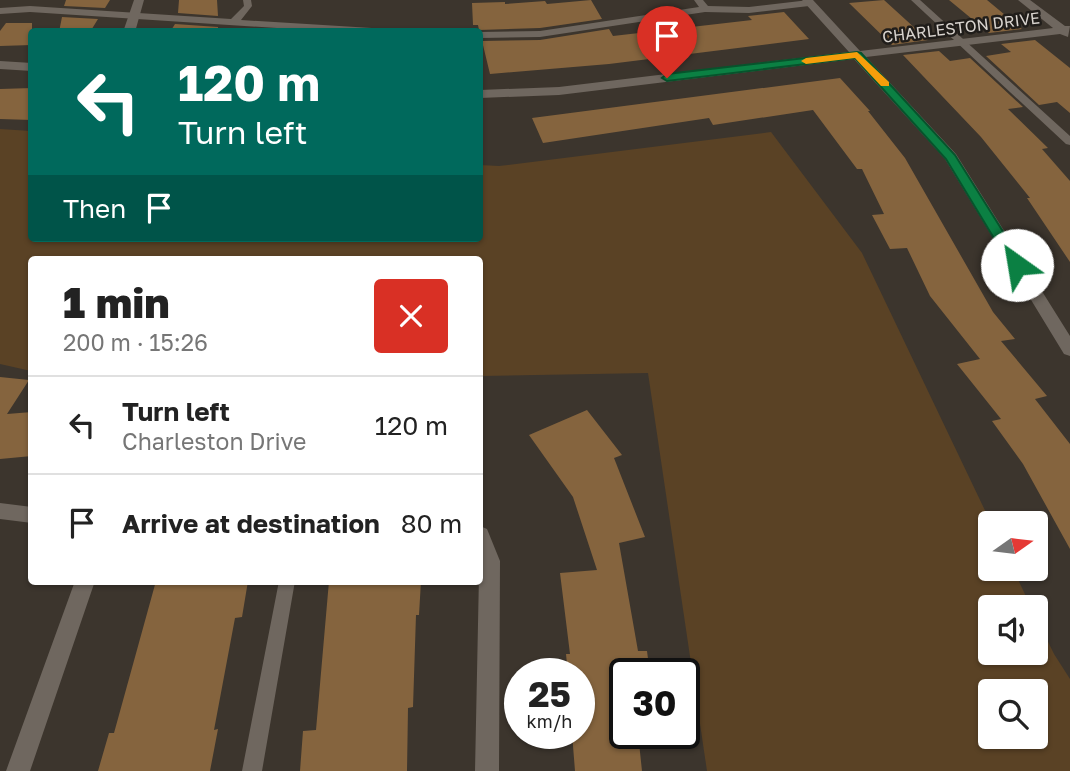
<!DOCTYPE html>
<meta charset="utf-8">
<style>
:root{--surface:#fff;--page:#f6f6f6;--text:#222;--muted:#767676;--line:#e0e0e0}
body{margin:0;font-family:"Golos Text",sans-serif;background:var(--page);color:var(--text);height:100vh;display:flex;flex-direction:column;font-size:26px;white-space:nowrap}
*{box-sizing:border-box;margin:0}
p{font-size:23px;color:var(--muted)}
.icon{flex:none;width:38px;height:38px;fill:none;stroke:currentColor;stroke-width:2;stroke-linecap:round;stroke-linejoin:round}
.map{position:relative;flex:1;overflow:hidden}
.panel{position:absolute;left:28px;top:256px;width:455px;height:329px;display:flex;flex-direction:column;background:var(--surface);border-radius:7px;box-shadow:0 2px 5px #0004}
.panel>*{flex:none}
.banner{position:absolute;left:28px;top:28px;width:455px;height:214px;border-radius:7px;box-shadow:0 2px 5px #0004;background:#00695c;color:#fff;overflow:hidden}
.needle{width:46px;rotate:76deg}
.tools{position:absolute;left:978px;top:511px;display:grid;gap:14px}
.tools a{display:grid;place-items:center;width:70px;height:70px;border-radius:7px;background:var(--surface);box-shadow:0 2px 5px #0004;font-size:35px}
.speed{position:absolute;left:504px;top:658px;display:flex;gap:14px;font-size:35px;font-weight:700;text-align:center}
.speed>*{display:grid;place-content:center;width:91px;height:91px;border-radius:50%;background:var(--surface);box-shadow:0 2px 5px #0004;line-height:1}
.speed small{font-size:18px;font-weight:400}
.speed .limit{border:4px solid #111;border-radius:10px;background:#fff;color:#111}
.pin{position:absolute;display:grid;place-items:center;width:60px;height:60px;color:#fff;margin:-72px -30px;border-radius:50% 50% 50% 0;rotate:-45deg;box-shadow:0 0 7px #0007}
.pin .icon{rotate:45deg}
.me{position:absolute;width:77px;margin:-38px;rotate:328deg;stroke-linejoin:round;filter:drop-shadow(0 0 5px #0008)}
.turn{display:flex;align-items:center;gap:24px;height:147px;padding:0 35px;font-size:32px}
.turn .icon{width:91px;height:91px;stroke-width:2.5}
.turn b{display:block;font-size:49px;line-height:60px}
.then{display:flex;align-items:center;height:66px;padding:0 35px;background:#0003;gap:14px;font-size:26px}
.round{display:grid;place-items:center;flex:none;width:74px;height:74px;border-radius:7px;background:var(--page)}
.overview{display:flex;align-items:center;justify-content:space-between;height:119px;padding:0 35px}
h1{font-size:42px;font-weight:800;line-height:52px}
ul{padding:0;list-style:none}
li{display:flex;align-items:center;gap:21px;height:98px;padding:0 35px;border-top:2px solid var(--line)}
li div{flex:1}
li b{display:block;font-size:26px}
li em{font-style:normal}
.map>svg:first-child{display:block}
</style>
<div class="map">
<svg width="1070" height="771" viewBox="0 0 1070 771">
<rect width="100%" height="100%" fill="#3c352d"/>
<path fill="#5a4225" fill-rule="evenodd" d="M0 129 31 131 32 238H480V165L499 166 771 132 862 253 991 523 990 569H1013L1031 607H990V653H1036V617L1054 654 1070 679V771H707L648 373 480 376V259H32L31 371 0 364ZM990 691H1036V737H990Z"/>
<path fill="#85643e" d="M66 0H110L105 8 64 6Z
M179 0H217L218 16 178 13Z
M591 0 602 19 540 28 479 30 478 25H473L472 3 505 2V4L545 1 547 4Z
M884 0 928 40 892 45 849 3Z
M949 0H987L1022 29 989 33Z
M784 12 809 39 609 64 490 74 482 41 540 40 609 29 613 36 752 20 748 16Z
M62 17 98 19 90 32H59Z
M6 23H32V45L0 46V31Z
M175 24 218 27V32H170Z
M1035 40 1070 68V113L1057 102 1039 105 986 56 1011 52 1001 44Z
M939 51 950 61 970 58 1023 107 1008 109 1048 148 1042 149 1070 181V262L1027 198H1030L981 137 903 55Z
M840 78 870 111H868L905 158 993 312 1015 339 1001 341 1047 396 1035 399 1070 444V549L1023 464 992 421 1001 419 957 364 980 359 930 296 907 248 890 249 872 215 884 214 862 169H857L813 110 713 125 709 118 543 143 532 118Z
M32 88V120L0 119V89Z
M0 377 29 380 7 414 32 412V456L0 459Z
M587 410 622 455 614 458 645 537 619 543 638 651H647L650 674H625V733H638L642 771H575L572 733H579V674H568L566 654H570L560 573 597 570 573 497 529 435Z
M156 581H248L242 617 235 618 214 730 218 729 210 771H98L109 733H114Z
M329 581H421L419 615H416L413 707 408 708 407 771H300L303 731 316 730Z"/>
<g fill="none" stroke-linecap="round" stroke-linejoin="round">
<path fill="#6f675f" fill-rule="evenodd" d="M243 0H251L252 6 241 20 388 29 392 32H338L30 12 0 14V8L30 6 231 19 244 6Z
M694 0H703L708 6 749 7 809 0 813 3 809 6 749 13 705 12 540 37 480 38V32L540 31 699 7Z
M911 0H920L1070 136V145L1066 144Z
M279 581H295L262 771H242Z"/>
<path fill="#6f675f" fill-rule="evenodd" d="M134 0H144L135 32H123Z
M802 0H813L860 51 1053 28 1018 0H1030L1065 26H1070L1068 37 1060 34 866 57 956 154 1070 336V356L1064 354 945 159 854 59 559 95 480 98V90L559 87 849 52Z
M0 61 32 63V71L0 69Z
M0 503 32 507V523L0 519Z
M480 526 487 529 500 561 499 771H475Z
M75 581H95L30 771H6Z"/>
</g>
<path fill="#0b8043" stroke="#07532c" stroke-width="2" d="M857 52 861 53 955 155 1024 265 1022 268H1012L946 159 855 58 667 81 662 78 667 74Z"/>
<path fill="#f59e0b" d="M857 52 889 82V86H881L855 58 806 64 801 61 806 58Z"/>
<g text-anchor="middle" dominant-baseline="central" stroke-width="5" stroke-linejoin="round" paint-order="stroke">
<g font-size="16" fill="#d9d4cf" stroke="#201d1a">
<text transform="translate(961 27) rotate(-7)">CHARLESTON DRIVE</text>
</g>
</g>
</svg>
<div class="tools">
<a><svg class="needle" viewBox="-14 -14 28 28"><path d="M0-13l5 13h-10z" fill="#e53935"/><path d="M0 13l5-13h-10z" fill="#767676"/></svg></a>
<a><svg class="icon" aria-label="sound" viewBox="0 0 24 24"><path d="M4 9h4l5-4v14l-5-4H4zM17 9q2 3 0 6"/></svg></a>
<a><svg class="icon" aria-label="search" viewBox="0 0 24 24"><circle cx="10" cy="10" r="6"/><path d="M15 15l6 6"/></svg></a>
</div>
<div class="speed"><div>25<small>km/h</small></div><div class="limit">30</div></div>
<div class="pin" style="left:667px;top:78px;background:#d93025"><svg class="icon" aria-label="arrive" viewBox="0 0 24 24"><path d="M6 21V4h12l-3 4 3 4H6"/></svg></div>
<svg class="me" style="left:1017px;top:265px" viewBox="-20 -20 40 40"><circle r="19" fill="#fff"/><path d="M0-13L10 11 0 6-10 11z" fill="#0b8043"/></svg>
<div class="banner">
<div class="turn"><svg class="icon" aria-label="left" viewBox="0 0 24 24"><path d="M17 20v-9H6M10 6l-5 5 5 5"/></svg><div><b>120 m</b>Turn left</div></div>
<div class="then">Then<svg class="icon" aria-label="arrive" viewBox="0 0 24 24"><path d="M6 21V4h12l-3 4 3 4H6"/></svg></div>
</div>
<section class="panel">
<div class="overview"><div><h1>1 min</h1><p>200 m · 15:26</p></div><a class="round" style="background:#d93025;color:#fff"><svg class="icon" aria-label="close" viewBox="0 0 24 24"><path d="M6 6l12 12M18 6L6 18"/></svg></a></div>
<ul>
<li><svg class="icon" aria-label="left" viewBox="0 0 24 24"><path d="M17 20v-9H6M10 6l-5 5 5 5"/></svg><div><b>Turn left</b><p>Charleston Drive</p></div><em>120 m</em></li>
<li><svg class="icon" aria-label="arrive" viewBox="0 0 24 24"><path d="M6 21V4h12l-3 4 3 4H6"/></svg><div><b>Arrive at destination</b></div><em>80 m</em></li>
</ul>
</section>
</div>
